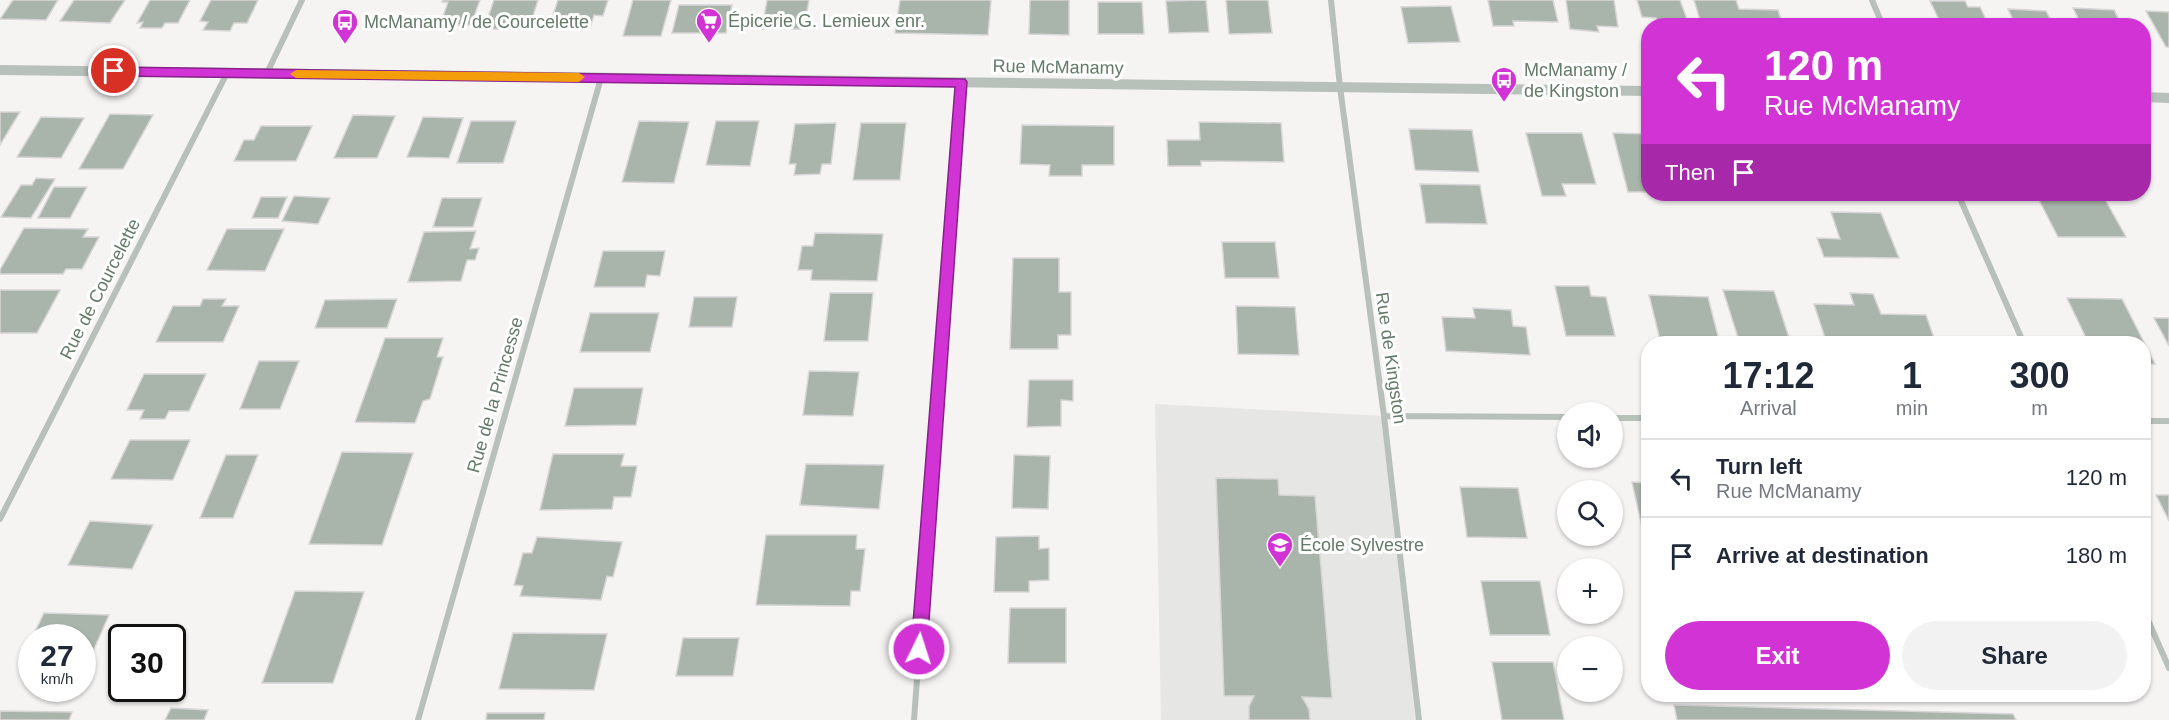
<!DOCTYPE html>
<meta charset="utf-8">
<style>
:root{--surface:#fff;--page:#f2f2f3;--text:#1f2937;--muted:#747a83;--line:#e0e1e3;--accent:#d233d5}
body{margin:0;font-family:Arial,sans-serif;background:var(--page);color:var(--text);height:100vh;display:flex;flex-direction:column;font-size:22px;white-space:nowrap}
*{box-sizing:border-box;margin:0}
p{font-size:20px;color:var(--muted)}
.icon{flex:none;width:33px;height:33px;fill:none;stroke:currentColor;stroke-width:2;stroke-linecap:round;stroke-linejoin:round}
.map{position:relative;flex:1;overflow:hidden}
.panel{position:absolute;left:1641px;top:336px;width:510px;height:366px;display:flex;flex-direction:column;background:var(--surface);border-radius:24px;box-shadow:0 2px 4px #0004}
.panel>*{flex:none}
.top-card{position:absolute;left:1641px;top:18px;width:510px;height:183px;border-radius:24px;box-shadow:0 2px 4px #0004;background:#d233d5;color:#fff;overflow:hidden}
.tools{position:absolute;left:1557px;top:402px;display:grid;gap:12px}
.tools a{display:grid;place-items:center;width:66px;height:66px;border-radius:50%;background:var(--surface);box-shadow:0 2px 4px #0004;font-size:30px}
.speed{position:absolute;left:18px;top:624px;display:flex;gap:12px;font-size:30px;font-weight:700;text-align:center}
.speed>*{display:grid;place-content:center;width:78px;height:78px;border-radius:50%;background:var(--surface);box-shadow:0 2px 4px #0004;line-height:1}
.speed small{font-size:15px;font-weight:400}
.speed .limit{border:3px solid #111;border-radius:9px;background:#fff;color:#111}
.pin{position:absolute;display:grid;place-items:center;width:51px;height:51px;color:#fff;margin:-26px;border:3px solid #fff;border-radius:50%;box-shadow:0 2px 6px #0007}
.me{position:absolute;width:66px;margin:-33px;rotate:4deg;stroke-linejoin:round;filter:drop-shadow(0 0 4px #0008)}
.turn{display:flex;align-items:center;gap:21px;height:126px;padding:0 24px;font-size:27px}
.turn .icon{width:78px;height:78px;stroke-width:2.5}
.turn b{display:block;font-size:42px;line-height:51px}
.then{display:flex;align-items:center;height:57px;padding:0 24px;background:#0003;gap:12px;font-size:22px}
.eta{display:flex;justify-content:space-evenly;align-items:center;height:102px;text-align:center}
.eta b{font-size:36px;font-weight:600;line-height:42px}
.action{display:flex;gap:12px;margin-top:auto;padding:12px 24px}
.action a{flex:1;height:69px;border-radius:36px;background:var(--accent);color:#fff;font-size:24px;font-weight:600;line-height:69px;text-align:center}
.action a+a{background:var(--page);color:var(--text)}
ul{padding:0;list-style:none}
li{display:flex;align-items:center;gap:18px;height:78px;padding:0 24px;border-top:2px solid var(--line)}
li div{flex:1}
li b{display:block;font-size:22px}
li em{font-style:normal}
.map>svg:first-child{display:block}
</style>
<div class="map">
<svg width="2169" height="720" viewBox="0 0 2169 720">
<rect width="100%" height="100%" fill="#f6f3f3"/>
<path fill="#e6e6e4" d="M1155 404 1384 416 1419 720H1161Z"/>
<path fill="#a9b5ab" stroke="#d7d5d6" stroke-width="1.5" d="M13 0H58L46 20 0 19Z
M74 0H125L110 23 60 21Z
M150 0H190L178 23H165L162 28H140L143 22 137 23Z
M211 0H258L247 23H234L230 31 203 30 208 22 200 21Z
M443 0H480L471 25H440L448 2H442Z
M494 0H538L529 29H484Z
M558 0H608L603 16 594 15 590 28 549 27Z
M633 0H671L661 36H623Z
M767 0H809L804 29H762Z
M900 0H991L988 35 895 33Z
M1030 0H1069V35L1029 34Z
M1206 0 1209 32 1169 33 1166 1Z
M1226 0H1268L1272 33 1229 34Z
M1488 0H1553L1558 22 1513 21 1514 26H1493Z
M1566 0H1614L1618 27 1597 26 1599 32 1570 29Z
M1637 0H1680L1688 22H1658L1656 18 1642 17Z
M1694 0H1736L1739 9 1778 10 1783 26H1710L1708 21 1700 20Z
M1930 1H1965L1968 7H1980L1989 26H1942Z
M1098 2H1142L1144 34H1098Z
M679 5H732L726 33H672Z
M1451 6 1460 42 1408 43 1401 7Z
M2073 8 2114 10 2122 26H2082Z
M2008 9 2046 11 2054 26H2016Z
M2146 11 2169 12V47H2166Z
M0 112H20L0 145Z
M110 114 153 115 123 169H79Z
M353 115 395 116 377 158H334Z
M41 117 84 118 61 158 17 157Z
M423 117 463 118 449 158 407 157Z
M471 121H516L503 163H457Z
M639 121 689 122 674 183 622 182Z
M716 121H759L750 166 706 165Z
M1199 122 1281 123 1284 162 1201 161V166H1168L1167 140H1200Z
M836 123 831 164H822L820 174 794 175 796 164H789L795 124Z
M861 123H906L900 180H853Z
M1022 125 1114 126V165H1082V176H1049L1050 165 1020 164Z
M261 126H312L296 161H234L244 140H254Z
M1409 129 1472 130 1479 172 1415 170Z
M1526 133H1582L1596 184H1562L1566 196H1542Z
M1613 133 1648 134V192H1628Z
M36 178 55 179 31 218 1 217 21 185H32Z
M1420 184 1480 185 1487 224 1426 223Z
M54 187H87L70 218H38Z
M2036 194H2102L2126 237H2058Z
M294 196 330 198 318 224 282 221Z
M261 197H287L278 218H252Z
M442 198H482L473 227H433Z
M1831 212 1881 213 1899 258 1824 257 1817 238 1840 239Z
M24 228 88 229 83 237H99L82 269H66L63 274H0V270Z
M227 229H284L265 271 207 270Z
M476 231 470 249 479 248 475 260H467L461 281 408 282 424 232Z
M815 233 883 234 877 281 811 280 812 270H798L802 246H813Z
M1222 242H1275L1279 278H1225Z
M603 251H665L660 276 647 275 645 287H594Z
M1013 258H1059V292H1071V335H1058V349H1010Z
M1555 286H1589L1591 296 1606 297 1615 336H1566Z
M0 290H60L37 333H0Z
M1723 290 1774 291 1791 344H1740Z
M830 293H873L868 341H824Z
M1850 293 1873 294 1881 314 1926 315 1936 344H1827L1814 304 1854 305Z
M1649 295 1708 297 1720 344H1661Z
M694 297H737L732 327H689Z
M2067 298 2122 299 2155 364H2144V344H2089Z
M203 299H226L222 306H239L223 342H156L173 306H200Z
M397 299 387 328H315L325 300Z
M1236 306 1295 307 1299 355 1238 354Z
M1473 308 1511 310 1513 326 1526 327 1530 355 1446 351 1442 317 1475 318Z
M590 313H659L650 352H580Z
M2154 318H2169V346Z
M385 338H443L437 357H443L430 399 423 401 415 423 355 422Z
M259 361H299L280 409H240Z
M809 371 859 372 853 416 803 415Z
M144 374H206L189 411H169L165 419H140L144 410H127Z
M1029 380H1073V401L1061 400V426L1027 427Z
M574 388H643L636 425 565 426Z
M130 440H190L173 480 111 479Z
M342 452 413 453 382 545 309 544Z
M553 454H624L621 466H637L631 497H614L612 509 540 510Z
M226 455H258L233 518H200Z
M1014 455 1050 456 1048 509 1012 508Z
M806 464 884 465 879 509 800 505Z
M1216 478 1278 479 1279 495 1315 496 1332 698 1302 697 1309 709 1310 720H1249V706L1254 696H1224Z
M1632 482 1648 483V545H1646Z
M1460 487 1518 488 1527 538 1467 537Z
M2156 495H2169V521Z
M90 521 153 525 132 569 68 565Z
M766 535H857L856 549H865L860 591H851L850 606 756 605Z
M1039 536V549L1049 548V580L1029 581V592H994L996 537Z
M537 537 622 542 613 577 607 576 601 600 520 596 523 586 514 585 523 553H532Z
M1481 581H1540L1550 635H1490Z
M295 591 364 592 333 683H262Z
M1010 608H1066V663H1008Z
M44 613 109 615 87 665H82V638H32Z
M513 633 607 634 594 690 499 689Z
M683 638H739L733 676H676Z
M32 639V663H20Z
M1492 662H1553L1564 720H1502Z
M1674 705 2013 714 2016 720H1677Z
M171 708 208 710 204 720H165Z
M0 711 72 712 69 720H0Z
M487 713H545L544 720H486Z"/>
<g fill="none" stroke-linecap="round" stroke-linejoin="round">
<path stroke="#b8c0ba" stroke-width="6" d="M1331 0 1340 87 1384 416 1419 720
M1872 0 1883 26
M267 73 302 0
M1958 194 2024 344
M1384 416 1568 417
M1612 418H1648
M2144 421H2169
M0 519 227 73
M2144 611 2169 668
M418 720 601 78
M914 720 961 82"/>
<path stroke="#b8c0ba" stroke-width="10" d="M0 70 1648 91
M2144 97 2169 98"/>
</g>
<path fill="#d233d5" stroke="#88218a" stroke-width="1.5" d="M114 67 965 79 967 82 927 649 925 655 919 657 914 655 911 649 955 87 114 76 108 71Z"/>
<path fill="#f59e0b" d="M296 70 579 73 585 77 579 82 296 78 290 74Z"/>
<defs>
<g id="supermarket-pin" transform="scale(1.35)"><path d="M0 17L-7.5 6A9.5 9.5 0 1 1 7.5 6Z" fill="#d233d5" stroke="#fff"/><path d="M-6-5.5h2.5l.6 2H6L4.5 2H-2.5L-4.4-4H-6ZM-1.5 3.2a1.3 1.3 0 1 0 .1 0ZM3 3.2a1.3 1.3 0 1 0 .1 0Z" fill="#fff"/></g>
<g id="bus-pin" transform="scale(1.35)"><path d="M0 17L-7.5 6A9.5 9.5 0 1 1 7.5 6Z" fill="#d233d5" stroke="#fff"/><path d="M-5-6H5V4H4V6H2V4H-2V6H-4V4H-5ZM-3.5-4V0h7V-4ZM-3.5 1.2v1.5H-2V1.2ZM2 1.2v1.5H3.5V1.2Z" fill="#fff"/></g>
<g id="school-pin" transform="scale(1.35)"><path d="M0 17L-7.5 6A9.5 9.5 0 1 1 7.5 6Z" fill="#d233d5" stroke="#fff"/><path d="M0-5L7-2L0 1L-7-2ZM-4 1L0 2.5L4 1V4Q0 6-4 4Z" fill="#fff"/></g>
</defs>
<g fill-rule="evenodd">
<use href="#supermarket-pin" x="709" y="21"/>
<use href="#bus-pin" x="345" y="22"/>
<use href="#bus-pin" x="1504" y="80"/>
<use href="#school-pin" x="1280" y="545"/>
</g>
<g text-anchor="middle" dominant-baseline="central" stroke-width="6" stroke-linejoin="round" paint-order="stroke">
<g font-size="18" fill="#637b67" stroke="#fff" text-anchor="start">
<text x="728" y="21">Épicerie G. Lemieux enr.</text>
<text x="364" y="22">McManamy / de Courcelette</text>
<text x="1524" y="70">McManamy /<tspan x="1524" dy="21">de Kingston</tspan></text>
<text x="1300" y="545">École Sylvestre</text>
</g>
<g font-size="18" fill="#637b67" stroke="#fff">
<text transform="translate(1058 67) rotate(1)">Rue McManamy</text>
<text transform="translate(100 289) rotate(-63)">Rue de Courcelette</text>
<text transform="translate(1391 358) rotate(82)">Rue de Kingston</text>
<text transform="translate(495 395) rotate(-74)">Rue de la Princesse</text>
</g>
</g>
</svg>
<div class="tools">
<a><svg class="icon" aria-label="sound" viewBox="0 0 24 24"><path d="M4 9h4l5-4v14l-5-4H4zM17 9q2 3 0 6"/></svg></a>
<a><svg class="icon" aria-label="search" viewBox="0 0 24 24"><circle cx="10" cy="10" r="6"/><path d="M15 15l6 6"/></svg></a>
<a>+</a>
<a>−</a>
</div>
<div class="speed"><div>27<small>km/h</small></div><div class="limit">30</div></div>
<div class="pin" style="left:114px;top:71px;background:#d93025"><svg class="icon" aria-label="arrive" viewBox="0 0 24 24"><path d="M6 21V4h12l-3 4 3 4H6"/></svg></div>
<svg class="me" style="left:919px;top:649px" viewBox="-20 -20 40 40"><circle r="17" fill="#d233d5" stroke="#fff" stroke-width="3"/><path d="M0-11L8 9 0 5-8 9z" fill="#fff"/></svg>
<div class="top-card">
<div class="turn"><svg class="icon" aria-label="left" viewBox="0 0 24 24"><path d="M17 20v-9H6M10 6l-5 5 5 5"/></svg><div><b>120 m</b>Rue McManamy</div></div>
<div class="then">Then<svg class="icon" aria-label="arrive" viewBox="0 0 24 24"><path d="M6 21V4h12l-3 4 3 4H6"/></svg></div>
</div>
<section class="panel">
<div class="eta">
<div><b>17:12</b><p>Arrival</p></div>
<div><b>1</b><p>min</p></div>
<div><b>300</b><p>m</p></div>
</div>
<ul>
<li><svg class="icon" aria-label="left" viewBox="0 0 24 24"><path d="M17 20v-9H6M10 6l-5 5 5 5"/></svg><div><b>Turn left</b><p>Rue McManamy</p></div><em>120 m</em></li>
<li><svg class="icon" aria-label="arrive" viewBox="0 0 24 24"><path d="M6 21V4h12l-3 4 3 4H6"/></svg><div><b>Arrive at destination</b></div><em>180 m</em></li>
</ul>
<div class="action"><a>Exit</a><a>Share</a></div>
</section>
</div>
